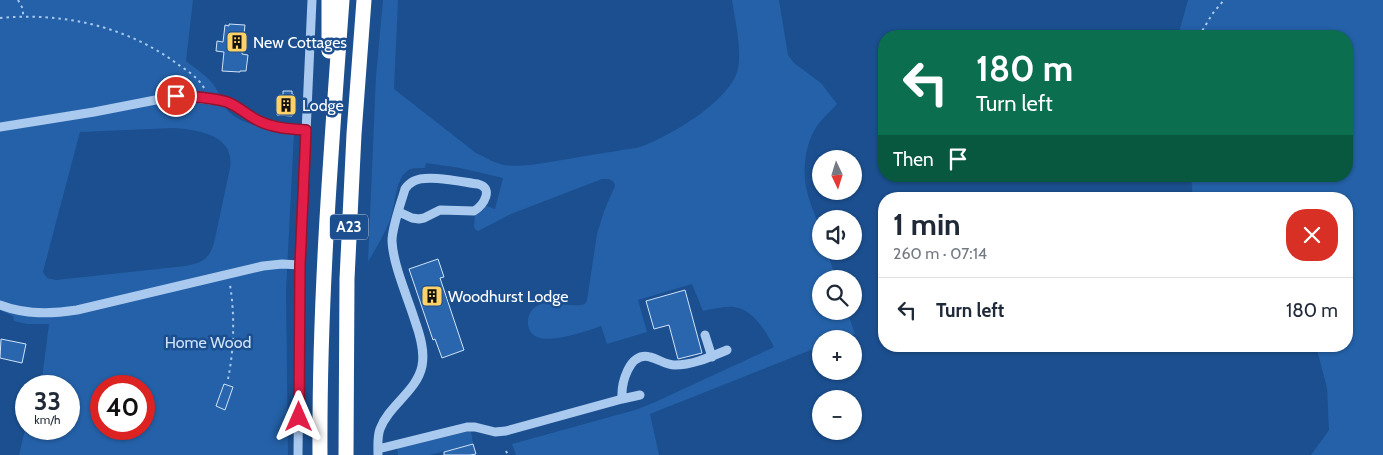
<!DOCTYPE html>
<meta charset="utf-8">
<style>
:root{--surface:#fff;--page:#f2f2f3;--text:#1f2937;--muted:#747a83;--line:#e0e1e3}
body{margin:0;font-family:Cabin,sans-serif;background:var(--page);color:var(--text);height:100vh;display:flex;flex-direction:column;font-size:19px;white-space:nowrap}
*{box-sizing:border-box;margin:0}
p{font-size:16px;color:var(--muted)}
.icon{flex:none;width:28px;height:28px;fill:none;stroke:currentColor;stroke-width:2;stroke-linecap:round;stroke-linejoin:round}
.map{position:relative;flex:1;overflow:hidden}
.sheet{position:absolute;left:878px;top:192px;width:475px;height:160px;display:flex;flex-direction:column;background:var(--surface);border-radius:20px;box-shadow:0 1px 4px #0004}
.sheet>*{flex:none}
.guide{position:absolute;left:878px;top:30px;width:475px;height:152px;border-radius:20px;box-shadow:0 1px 4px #0004;background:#0b6e4f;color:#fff;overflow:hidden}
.needle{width:32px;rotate:176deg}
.controls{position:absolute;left:812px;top:150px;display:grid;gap:10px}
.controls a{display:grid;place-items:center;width:50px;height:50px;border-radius:50%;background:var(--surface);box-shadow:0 1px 4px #0004;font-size:25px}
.speed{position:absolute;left:15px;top:375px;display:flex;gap:10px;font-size:25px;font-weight:700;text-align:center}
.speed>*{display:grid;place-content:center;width:65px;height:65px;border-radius:50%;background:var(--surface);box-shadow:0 1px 4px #0004;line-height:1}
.speed small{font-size:12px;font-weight:400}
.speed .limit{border:8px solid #d22;background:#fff;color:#111}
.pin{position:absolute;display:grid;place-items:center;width:42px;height:42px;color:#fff;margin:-21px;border:2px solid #fff;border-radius:50%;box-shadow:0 1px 5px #0007}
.me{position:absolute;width:55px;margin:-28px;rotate:0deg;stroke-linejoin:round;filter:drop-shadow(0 0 4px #0008)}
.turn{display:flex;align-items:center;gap:18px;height:105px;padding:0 15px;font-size:22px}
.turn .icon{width:65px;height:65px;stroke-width:2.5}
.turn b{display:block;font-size:35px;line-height:42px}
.then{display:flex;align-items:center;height:48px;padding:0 15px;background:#0003;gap:10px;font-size:19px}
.round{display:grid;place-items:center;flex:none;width:52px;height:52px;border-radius:20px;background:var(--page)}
.summary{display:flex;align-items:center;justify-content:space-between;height:85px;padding:0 15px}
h1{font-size:30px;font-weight:800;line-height:38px}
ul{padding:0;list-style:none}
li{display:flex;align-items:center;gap:15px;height:65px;padding:0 15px;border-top:1px solid var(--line)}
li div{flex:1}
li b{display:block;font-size:19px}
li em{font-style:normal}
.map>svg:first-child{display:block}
</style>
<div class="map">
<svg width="1383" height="455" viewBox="0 0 1383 455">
<rect width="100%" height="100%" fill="#1b4f8f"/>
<path fill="#2461a8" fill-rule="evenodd" d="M0 0H193L186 61C196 69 208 76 215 87 220 94 222 105 228 111 244 127 272 128 294 133L286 291 288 455H19L26 426V429H69V386H41L49 324H27L14 321 13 316 0 310ZM174 128C199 130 235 135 230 168L214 243C209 260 201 263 185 266L56 280 47 278 43 272 45 264 80 132ZM101 386H144V429H101Z
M383 0H398L394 89 476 153C485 157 494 163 504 165 525 168 548 162 568 159 585 156 601 153 617 151 625 149 633 149 640 147 670 136 723 105 736 75 744 56 735 21 732 0H779L788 55 794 63 821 83 837 104C829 113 820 120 814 131 805 147 802 173 807 191 810 206 819 221 821 236 822 241 821 246 821 251H827L836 279H821V311H847L855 334 841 339H821V346L650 414 659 455H516L512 444 635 410 653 403 774 347C766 332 753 309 734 307 724 306 713 309 703 311L692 284 638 300 647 332 607 344 601 326C588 331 554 342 540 338 523 334 524 308 542 304 554 300 568 307 581 305L585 304 587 300 597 234 604 211 615 186C614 179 609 179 602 179L511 214 478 231 476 230 474 227 475 214 482 211 486 206 495 209 503 178 460 168 426 163 425 168C418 168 411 167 406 172 395 181 395 207 390 220 384 235 376 248 368 262L376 76Z
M1188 0H1383V455H1311L1329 430 1327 388 1316 346H1346V199H1193L1191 176H1346V36H1178Z
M471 431 473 444 429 455H398L397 448Z"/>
<path fill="#2a66ad" stroke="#cfe3fa" d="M229 24 245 25 242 54 248 55 246 71H240V72L222 71 224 52 216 51 217 41 223 42 225 25 229 26Z
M283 91H292V94L294 95 292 116 277 115 279 95H283Z
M438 259 444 277 440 278 464 350 442 358 435 339 433 340 409 269Z
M685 290 702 353 678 359 669 325 654 329 646 301Z
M1 339 26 344 22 363 0 358Z
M224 384 233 387 225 410 216 406Z
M473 444 476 454 470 455H444V452Z"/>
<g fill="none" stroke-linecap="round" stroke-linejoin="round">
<path stroke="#a9c9ee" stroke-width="2" stroke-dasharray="2.5 4" stroke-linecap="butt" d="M18 0 23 9V17
M0 18C61 12 126 26 176 63 186 70 198 77 204 88
M1199 36 1213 13 1224 0
M228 379C234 350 235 315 230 285
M506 451 508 455"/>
<path stroke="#a9c9ee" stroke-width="9" d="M0 127 94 112 176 96 220 101 233 105 263 123 281 127 306 130
M0 305C25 315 51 314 77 310L263 266 282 264 300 265
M705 335 712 357
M622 399C621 384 629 351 650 357 659 359 665 365 675 365 693 365 710 357 727 350
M378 449 467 427H475L495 432 506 431 622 399 640 395
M298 455 300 265 312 0
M378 455C378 446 377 437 380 429 389 405 417 391 422 366 425 351 420 335 415 321 408 298 393 265 392 241 392 227 401 203 405 189 407 186 410 183 414 181 427 174 462 182 478 184 494 188 484 205 474 211L440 210 424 218 419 219 412 218 399 212"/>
<path stroke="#fff" stroke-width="15" d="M329 0V51
M320 455C319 303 331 152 342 0
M346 455 347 279 354 134 364 0"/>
</g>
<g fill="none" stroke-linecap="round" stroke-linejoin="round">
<g stroke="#92132f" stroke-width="12">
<path id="route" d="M176 96C190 96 214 98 227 102 238 106 247 115 257 120 272 128 290 129 306 130L300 265 299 417"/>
</g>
<use href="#route" stroke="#e11d48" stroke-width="9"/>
</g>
<defs>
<g id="building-square" transform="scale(1.125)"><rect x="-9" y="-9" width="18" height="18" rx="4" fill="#ffd166" stroke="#1b4f8f"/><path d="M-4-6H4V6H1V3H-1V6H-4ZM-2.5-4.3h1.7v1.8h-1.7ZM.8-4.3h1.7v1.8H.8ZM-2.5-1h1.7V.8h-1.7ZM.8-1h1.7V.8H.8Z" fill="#111"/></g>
</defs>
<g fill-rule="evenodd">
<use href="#building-square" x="237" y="42"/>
<use href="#building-square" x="286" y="105"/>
<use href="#building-square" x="432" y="296"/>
</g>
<g text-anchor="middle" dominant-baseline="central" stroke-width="5" stroke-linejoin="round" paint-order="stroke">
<rect fill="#1b4f8f" stroke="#bbcadd" stroke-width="1" x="330" y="214.5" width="38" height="25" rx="4"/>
<g font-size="15" font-weight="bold" fill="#fff">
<text x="349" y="227">A23</text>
</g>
<g font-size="16" fill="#fff" stroke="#1b4f8f" text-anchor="start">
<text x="253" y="42">New Cottages</text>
<text x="302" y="105">Lodge</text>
<text x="448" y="296">Woodhurst Lodge</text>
</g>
<g font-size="16" fill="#cfe3fa" stroke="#1b4f8f">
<text x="208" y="342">Home Wood</text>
</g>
</g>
</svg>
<div class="controls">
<a><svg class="needle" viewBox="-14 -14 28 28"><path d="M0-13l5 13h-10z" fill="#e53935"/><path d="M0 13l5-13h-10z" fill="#747a83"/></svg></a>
<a><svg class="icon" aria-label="sound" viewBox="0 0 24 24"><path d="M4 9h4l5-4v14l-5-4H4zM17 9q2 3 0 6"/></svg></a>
<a><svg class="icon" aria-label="search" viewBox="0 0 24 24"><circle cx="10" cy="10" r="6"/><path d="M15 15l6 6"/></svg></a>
<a>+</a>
<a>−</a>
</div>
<div class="speed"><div>33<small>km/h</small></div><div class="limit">40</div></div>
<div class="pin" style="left:176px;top:96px;background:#d93025"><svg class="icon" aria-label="arrive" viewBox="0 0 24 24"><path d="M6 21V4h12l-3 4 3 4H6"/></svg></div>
<svg class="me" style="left:299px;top:417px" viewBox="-20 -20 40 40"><path d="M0-17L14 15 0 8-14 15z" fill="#e11d48" stroke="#fff" stroke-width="4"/></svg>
<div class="guide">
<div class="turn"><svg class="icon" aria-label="left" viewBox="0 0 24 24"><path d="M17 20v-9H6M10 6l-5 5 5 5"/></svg><div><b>180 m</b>Turn left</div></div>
<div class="then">Then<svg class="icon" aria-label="arrive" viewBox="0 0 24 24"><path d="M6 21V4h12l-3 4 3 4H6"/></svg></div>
</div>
<section class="sheet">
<div class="summary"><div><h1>1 min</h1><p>260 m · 07:14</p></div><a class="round" style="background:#d93025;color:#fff"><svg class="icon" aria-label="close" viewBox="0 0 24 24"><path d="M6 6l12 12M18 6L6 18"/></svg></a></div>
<ul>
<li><svg class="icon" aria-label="left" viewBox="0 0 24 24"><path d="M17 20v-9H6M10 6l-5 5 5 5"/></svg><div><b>Turn left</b></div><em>180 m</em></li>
</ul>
</section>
</div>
